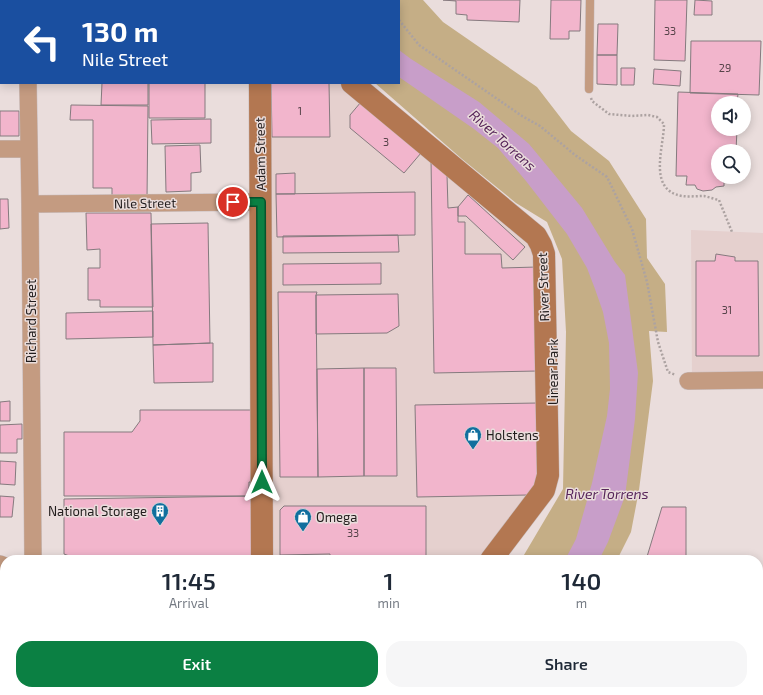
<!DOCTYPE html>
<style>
:root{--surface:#fff;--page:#f6f6f7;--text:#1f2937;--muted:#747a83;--accent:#0b8043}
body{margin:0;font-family:"Exo 2",sans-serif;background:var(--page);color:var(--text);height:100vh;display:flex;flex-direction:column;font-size:15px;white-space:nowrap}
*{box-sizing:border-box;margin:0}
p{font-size:13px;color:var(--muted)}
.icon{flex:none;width:22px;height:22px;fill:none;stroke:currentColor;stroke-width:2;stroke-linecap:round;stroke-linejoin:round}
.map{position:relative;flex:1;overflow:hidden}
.side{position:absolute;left:0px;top:555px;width:763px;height:140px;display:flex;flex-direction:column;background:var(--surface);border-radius:16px 16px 0 0;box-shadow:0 2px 10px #0003}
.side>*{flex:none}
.top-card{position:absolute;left:0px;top:0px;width:400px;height:84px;box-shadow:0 2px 10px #0003;background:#1a4fa0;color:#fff;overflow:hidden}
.controls{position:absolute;left:711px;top:96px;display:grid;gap:8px}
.controls a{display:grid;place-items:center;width:40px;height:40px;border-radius:50%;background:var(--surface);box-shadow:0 2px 10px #0003;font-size:20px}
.pin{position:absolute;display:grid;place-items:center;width:34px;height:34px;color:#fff;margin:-17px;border:2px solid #fff;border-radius:50%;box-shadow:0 1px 4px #0007}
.me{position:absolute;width:44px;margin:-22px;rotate:0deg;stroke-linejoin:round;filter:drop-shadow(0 0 3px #0008)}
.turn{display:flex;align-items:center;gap:14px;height:84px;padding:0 16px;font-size:18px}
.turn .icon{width:52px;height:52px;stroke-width:2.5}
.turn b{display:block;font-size:28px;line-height:34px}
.eta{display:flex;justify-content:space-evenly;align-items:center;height:68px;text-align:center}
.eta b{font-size:24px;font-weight:600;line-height:28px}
.action{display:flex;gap:8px;margin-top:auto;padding:8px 16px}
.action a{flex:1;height:46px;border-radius:16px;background:var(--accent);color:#fff;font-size:16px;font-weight:600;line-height:46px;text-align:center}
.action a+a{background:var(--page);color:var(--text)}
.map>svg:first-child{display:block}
</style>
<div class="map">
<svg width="763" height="695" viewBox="0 0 763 695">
<rect width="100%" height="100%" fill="#eadddc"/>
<path fill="#e5d0ce" d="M259 83H352L536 236 548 475 491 560H262Z
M691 230 763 233V380L692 381Z
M263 690H317L306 695H263Z"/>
<path fill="#c5ae86" d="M279 0H423L443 22 537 87 571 131 609 161 646 219 647 258 665 284 667 332 649 331 653 381 639 490 631 532 617 560H521L563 489 566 332 562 259 547 222 516 203 462 159 375 83H399V1Z
M361 690H528L520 695H350Z"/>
<path fill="#c89ec9" d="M399 50 411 59 479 102 529 144 582 208 615 262 625 275 638 373 635 419 625 496 608 542 599 560H565L576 539 592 483 607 416 610 389 609 343 603 312 595 289 587 268 567 234 526 181 498 148 474 129 399 77Z
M416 690H492L482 695H403Z"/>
<path fill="#f2b5cc" stroke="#857a7e" d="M0 0H17L1 1V29Z
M90 0H147L90 1Z
M173 0H241V1H173Z
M443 0H520L519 22 467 20V15L456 14V1Z
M551 0H581L580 31H569V39H550Z
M655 0H687L685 61 654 60Z
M695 0 712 1V15H694Z
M598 24H618L617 55H597Z
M691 41H761L759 95 690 93Z
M597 55H617V85L597 84Z
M621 68H635L634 85H621Z
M654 69 681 71 680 86 653 84Z
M102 83H148V105H101Z
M149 83H205V118H149Z
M271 83H329L330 137H272Z
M678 92 738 94 737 103H718V129H737L736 151H718V177H735V179L724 178V186L716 187 712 190 703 191 697 189 695 185H686L687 176H676Z
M361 102 421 153 404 173 350 128V115Z
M71 105 148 106 147 199H112V188H93V120H70Z
M0 111H19V136H0Z
M211 119V143L152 144 151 120Z
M200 145 201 172 191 173V191L166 192 165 146Z
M431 158 447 175 448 208 458 207V222H465V254H501L502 268 537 267 538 371 434 373Z
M295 173V194H276V174Z
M415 192V235L277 237 276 194Z
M468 195 525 247 513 260 466 216H458V207Z
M0 199H8L9 228 0 229Z
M86 213H151L153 307H100V300H88V268H100V249L87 250Z
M208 223 210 343 153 345 151 224Z
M398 235 399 252 283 253V236Z
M716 254 735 257V261H758L759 356H696V261H715Z
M381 263V284L283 285V264Z
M278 292H317L316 295 318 477H280Z
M398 294 399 326 387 333 316 334V295Z
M153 311V337L66 339V313Z
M213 343V382L154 383 153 345Z
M364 368V476L318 477 317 369Z
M364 368H396L397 476H364Z
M10 401V421H0V402Z
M538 403 539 485 528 495 417 497 415 405Z
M140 410H252V482H249V496H64V432H132L140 421Z
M22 424V439H17V453H0V425Z
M0 461 16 462 15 485 0 484Z
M0 496 14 497 12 517H0Z
M255 496 256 560H80L64 554V499Z
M284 506H426V556H415V560H330V554L280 555V510Z
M662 507H686V560H646Z
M758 578H763V672H758Z
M1 600 5 601V633L0 631V604Z
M0 631 5 633V665L0 663Z
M0 663 5 665V690H68L66 695H0Z
M211 690H250L251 695H209Z"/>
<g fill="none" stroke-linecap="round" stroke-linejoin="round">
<g stroke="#c6baba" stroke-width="9">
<path id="lane" d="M589 89 590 0"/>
</g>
<g stroke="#c6baba" stroke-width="18">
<path id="street" d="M27 0V1
M28 83 30 204 33 560
M0 149H28
M30 204 261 202
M688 381 763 380
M0 564 5 566
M652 695H763"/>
</g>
<g stroke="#c6baba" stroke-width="23">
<path id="secondary" d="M259 0V1
M260 83 262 560
M352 83 536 236 541 245 544 254 548 475 544 490 491 560
M263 690V695
M306 695 317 690"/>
</g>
<path stroke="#aca2a1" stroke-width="2.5" stroke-dasharray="2 2" stroke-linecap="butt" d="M297 0V1
M385 0V1
M399 20 419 45 522 116 540 126 575 155 607 177 632 229 647 282 658 342 668 372 676 375
M591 98 592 101 609 114 632 116 648 115 657 117 664 124C664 147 647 190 682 196 689 197 697 196 704 196 709 197 714 199 719 200L732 232
M333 694 340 690"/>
<use href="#lane" stroke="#c49b81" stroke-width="8"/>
<use href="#street" stroke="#c49b81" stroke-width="17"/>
<use href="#secondary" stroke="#b37751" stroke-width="22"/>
</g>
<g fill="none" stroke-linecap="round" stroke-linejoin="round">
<g stroke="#07532c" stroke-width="10">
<path id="route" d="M233 202H261L262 482"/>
</g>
<use href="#route" stroke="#0b8043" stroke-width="7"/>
</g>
<defs>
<g id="shop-pin" transform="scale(0.9)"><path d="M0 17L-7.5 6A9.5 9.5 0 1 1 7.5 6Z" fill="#116f9e" stroke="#eadddc"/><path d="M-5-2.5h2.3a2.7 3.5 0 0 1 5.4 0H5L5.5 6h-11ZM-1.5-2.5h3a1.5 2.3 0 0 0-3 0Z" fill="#fff"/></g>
<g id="building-pin" transform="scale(0.9)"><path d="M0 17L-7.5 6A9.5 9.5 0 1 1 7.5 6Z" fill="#116f9e" stroke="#eadddc"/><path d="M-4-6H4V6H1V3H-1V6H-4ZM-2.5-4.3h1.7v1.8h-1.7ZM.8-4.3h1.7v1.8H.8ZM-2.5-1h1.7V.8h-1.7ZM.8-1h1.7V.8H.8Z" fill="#fff"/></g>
</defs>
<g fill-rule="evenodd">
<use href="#shop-pin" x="473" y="435"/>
<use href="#building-pin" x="160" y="511"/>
<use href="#shop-pin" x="303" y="517"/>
</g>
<g text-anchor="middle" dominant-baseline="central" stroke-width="3" stroke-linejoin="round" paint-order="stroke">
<g font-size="11" fill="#564349">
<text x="670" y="30">33</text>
<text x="725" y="67">29</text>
<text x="300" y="110">1</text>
<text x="386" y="141">3</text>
<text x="727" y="309">31</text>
<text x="353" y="532">33</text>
</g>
<g font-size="13" fill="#221d1d" stroke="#eadddc">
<text transform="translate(260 154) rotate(-91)">Adam Street</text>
<text transform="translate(145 203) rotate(-1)">Nile Street</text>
<text transform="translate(543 287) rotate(-92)">River Street</text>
<text transform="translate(31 321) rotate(-90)">Richard Street</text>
<text transform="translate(553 372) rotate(-90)">Linear Park</text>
</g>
<g font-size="13" fill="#221d1d" stroke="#eadddc" text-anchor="start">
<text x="486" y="435">Holstens</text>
<text x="147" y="511" text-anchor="end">National Storage</text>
<text x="316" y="517">Omega</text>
</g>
<g font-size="14" font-style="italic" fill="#57255a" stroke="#eadddc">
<text transform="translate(503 140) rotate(42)">River Torrens</text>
<text x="607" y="493">River Torrens</text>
</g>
</g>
</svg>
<div class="controls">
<a><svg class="icon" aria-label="sound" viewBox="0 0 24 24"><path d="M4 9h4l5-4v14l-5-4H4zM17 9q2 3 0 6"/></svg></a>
<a><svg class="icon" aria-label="search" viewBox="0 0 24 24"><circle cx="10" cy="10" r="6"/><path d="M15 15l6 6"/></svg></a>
</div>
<div class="pin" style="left:233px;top:202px;background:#d93025"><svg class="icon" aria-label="arrive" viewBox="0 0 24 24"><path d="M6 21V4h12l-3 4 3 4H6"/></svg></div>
<svg class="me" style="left:262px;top:482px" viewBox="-20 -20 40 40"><path d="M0-17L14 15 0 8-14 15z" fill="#0b8043" stroke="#fff" stroke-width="4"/></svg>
<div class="top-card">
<div class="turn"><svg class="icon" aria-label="left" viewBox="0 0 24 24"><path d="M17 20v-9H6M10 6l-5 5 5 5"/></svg><div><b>130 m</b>Nile Street</div></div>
</div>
<section class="side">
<div class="eta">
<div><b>11:45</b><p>Arrival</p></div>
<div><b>1</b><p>min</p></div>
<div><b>140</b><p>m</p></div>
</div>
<div class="action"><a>Exit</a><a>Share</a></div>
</section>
</div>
